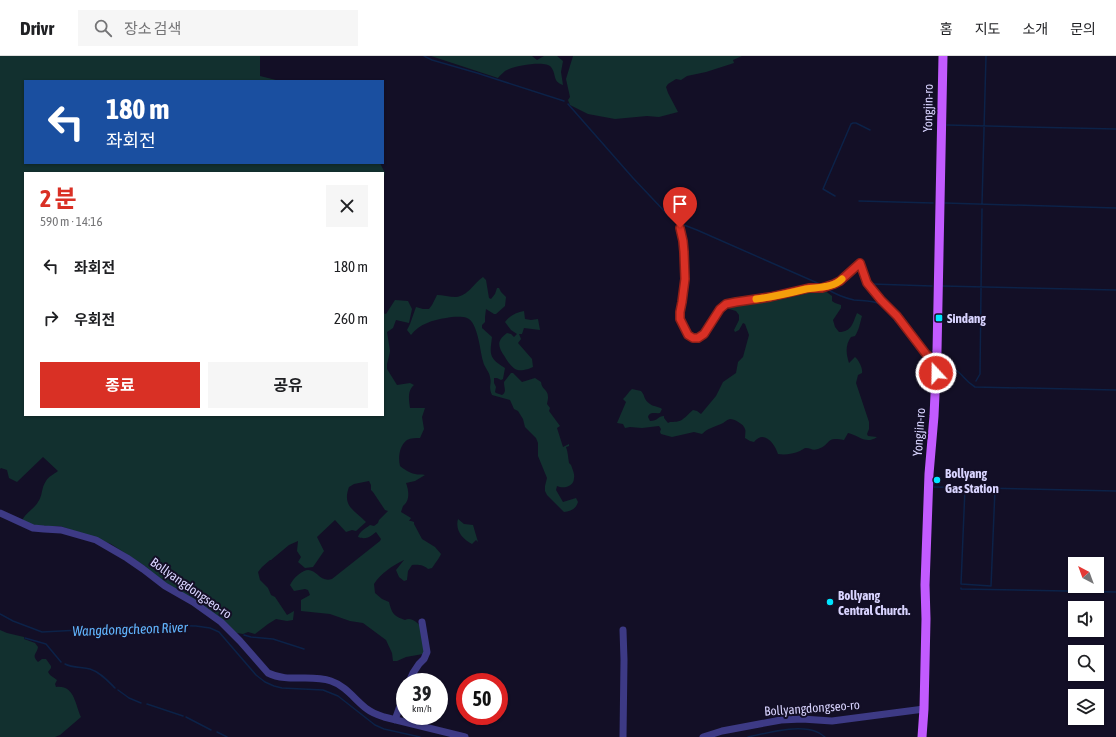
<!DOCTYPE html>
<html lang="ko">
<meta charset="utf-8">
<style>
:root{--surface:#fff;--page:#f6f6f6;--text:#202124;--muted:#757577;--line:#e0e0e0;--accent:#d93025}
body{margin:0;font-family:"Asap Condensed","Noto Sans KR",sans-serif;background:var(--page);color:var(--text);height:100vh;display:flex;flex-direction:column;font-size:15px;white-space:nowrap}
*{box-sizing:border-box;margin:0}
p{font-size:13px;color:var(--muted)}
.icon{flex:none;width:22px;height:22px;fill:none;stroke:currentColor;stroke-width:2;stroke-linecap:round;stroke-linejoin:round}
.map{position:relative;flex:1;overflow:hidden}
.sheet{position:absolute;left:24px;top:116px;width:360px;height:244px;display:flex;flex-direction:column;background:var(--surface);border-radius:0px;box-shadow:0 1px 3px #0004}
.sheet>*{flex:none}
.guide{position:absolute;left:24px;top:24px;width:360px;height:84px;border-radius:0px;box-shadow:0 1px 3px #0004;background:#1a4fa0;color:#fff;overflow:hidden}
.needle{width:26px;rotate:319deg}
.tools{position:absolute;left:1068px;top:501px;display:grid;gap:8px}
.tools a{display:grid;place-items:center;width:36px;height:36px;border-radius:0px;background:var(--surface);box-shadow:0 1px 3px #0004;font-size:20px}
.speed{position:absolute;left:396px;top:617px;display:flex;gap:8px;font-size:20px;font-weight:700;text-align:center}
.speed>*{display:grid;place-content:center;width:52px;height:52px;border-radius:50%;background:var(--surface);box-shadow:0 1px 3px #0004;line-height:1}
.speed small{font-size:10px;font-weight:400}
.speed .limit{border:6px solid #d22;background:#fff;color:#111}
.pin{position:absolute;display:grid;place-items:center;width:34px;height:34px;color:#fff;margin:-41px -17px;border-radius:50% 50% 50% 0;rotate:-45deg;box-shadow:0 0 4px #0007}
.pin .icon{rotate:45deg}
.me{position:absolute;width:44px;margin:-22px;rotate:339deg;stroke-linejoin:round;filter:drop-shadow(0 0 3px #0008)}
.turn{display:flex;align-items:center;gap:14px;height:84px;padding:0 16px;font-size:18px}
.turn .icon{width:52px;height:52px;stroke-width:2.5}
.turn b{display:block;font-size:28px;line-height:34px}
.round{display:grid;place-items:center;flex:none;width:42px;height:42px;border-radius:0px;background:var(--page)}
.headline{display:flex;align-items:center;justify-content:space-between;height:68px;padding:0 16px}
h1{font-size:24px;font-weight:700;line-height:30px;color:var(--accent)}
.button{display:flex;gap:8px;margin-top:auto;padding:8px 16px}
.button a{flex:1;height:46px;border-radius:0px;background:var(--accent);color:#fff;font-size:16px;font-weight:700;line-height:46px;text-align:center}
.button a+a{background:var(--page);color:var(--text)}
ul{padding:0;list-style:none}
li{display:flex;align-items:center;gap:12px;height:52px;padding:0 16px}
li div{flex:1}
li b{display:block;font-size:15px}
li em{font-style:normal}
header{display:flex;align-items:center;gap:24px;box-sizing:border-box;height:56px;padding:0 20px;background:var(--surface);border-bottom:1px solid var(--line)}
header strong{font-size:19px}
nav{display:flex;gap:22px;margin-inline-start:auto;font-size:14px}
.search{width:280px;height:36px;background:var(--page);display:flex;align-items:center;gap:10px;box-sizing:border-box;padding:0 14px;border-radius:0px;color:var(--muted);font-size:15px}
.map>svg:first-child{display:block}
</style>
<header>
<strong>Drivr</strong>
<div class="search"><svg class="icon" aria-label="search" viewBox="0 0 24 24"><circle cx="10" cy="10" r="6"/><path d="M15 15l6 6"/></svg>장소 검색</div>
<nav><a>홈</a><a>지도</a><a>소개</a><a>문의</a></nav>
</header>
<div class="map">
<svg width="1116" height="681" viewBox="0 0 1116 681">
<rect width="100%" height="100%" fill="#130f26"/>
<path fill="#12302f" d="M0 0H260V20L280 25H25V107H380L385 117 383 125V117H25V359H383V257L386 258 395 244 408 245 412 253 409 267 396 264 393 272 387 276 390 295 389 300 387 308V313L397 329 410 327 414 329C407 335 409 344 410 352H425L422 361 424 373 420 382C416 382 411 382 407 384 399 390 398 402 400 410 404 413 409 417 415 418 418 419 422 418 425 419L415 425 406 427C409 435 410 445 403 450L401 456 411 462 409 465H411L414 466V468L422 483 435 491 441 498C440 501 434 509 432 512L428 513C425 509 417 508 412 509L408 515 407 524 404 525 399 521 396 514 404 504C392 510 381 517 374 528L375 537 382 543 389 546C392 558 394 560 405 564 411 561 417 566 421 571L425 596 423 598 406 601 397 605H393L392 597 386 584 363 567 350 565 330 558 301 555V544L310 539 308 534 305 533 294 535 290 529C292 525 294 522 298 519 315 504 317 528 332 523L380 485 381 483 376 476C370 481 366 484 358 481 359 476 366 472 370 469L374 470 378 467 379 464 388 455 385 454 373 436 371 434V429L369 425 354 428 349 431C342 450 354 454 366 466L356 475 352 474 346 476 335 464 317 481 324 495 313 511 305 512 298 506 301 501 297 495 298 485 289 489 271 504H270L262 511 258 516 260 524 268 532 271 539 275 541 287 559 294 555 293 564 287 565 276 563 268 568 255 578 248 576 243 578 237 577 160 523 145 510 111 488 98 483 60 470H45L31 469 22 465C25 457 34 453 38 446 43 439 41 432 46 425 48 421 54 418 58 415L43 401 17 426 9 422 7 414 1 412 0 413Z
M431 0H532L537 4 544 0H557L563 5 561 16 563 29C552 25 557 19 551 11 546 4 512 10 505 15 503 17 500 19 498 22Z
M573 0H742L733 4 734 7 706 16 687 20 681 24 676 23 668 28 666 31 668 37 678 56 659 61 647 60 615 63 588 58 570 49 568 44 570 41 566 23Z
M483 221 486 224 489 242 491 243 495 238 497 232H499L501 236 506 241 505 250 496 258H494L486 253 485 261V266L482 269V272L492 281C490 298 488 302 505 312L503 323 501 324 497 322H494V327L496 331 495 336 496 337 502 339C507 336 504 332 504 326L511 317H513L522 326 535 322 541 326C542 336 551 332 547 348L550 352 549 355 560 370 557 372 563 391 569 388V390L566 391C568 396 568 402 569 407L571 409C572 412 575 418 574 422 574 431 563 433 557 430L556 434 563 446 576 442 578 446C576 453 571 455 564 456L547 439 545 435V430L547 422 538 400V387L536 382 525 371 523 363 518 355 514 353 510 344 492 339C488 330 492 329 490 321 489 315 484 311 483 305 480 295 478 266 467 262 461 260 452 261 446 262 433 264 419 268 411 279L407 274 410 268 416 251 423 253H429L432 249 437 239C443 239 449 241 456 241 468 240 474 227 483 221Z
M824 234 832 240V245L835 247 841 249V252L833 264 835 271 839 276C852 276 853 266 857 257L862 260C860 267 859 274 855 280L851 281C845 289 846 298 849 307L855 301C859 304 863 313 862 317L858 319 856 327 869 366V373L867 378 868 380 877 381C866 389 858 379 848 377L844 384C825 380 832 388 818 393 812 395 811 392 806 392 804 392 802 394 800 395 793 398 785 399 778 398 775 388 764 373 754 386L750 385 745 382C745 379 746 375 745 373 744 368 734 363 730 363 726 364 724 367 721 368 714 371 708 372 702 378L694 376 672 381 661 378 660 376 661 373 659 370 642 372 630 371 625 372 623 368 617 367 626 346 623 343C627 340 628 336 632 333L641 335C646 341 643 343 650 348 654 351 658 350 662 353L660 357C655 358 650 355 648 361L650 365C658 365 658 360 664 360V362L668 367 670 366C673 366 680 366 683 363 686 361 689 357 693 354L697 355 701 358 716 340 723 326 736 317 738 306 743 301 749 279 745 268 743 267 739 274 735 276 734 274 739 264V259L736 255 729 253 730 250 797 238Z
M524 255 525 263 531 264 538 263 540 274 524 272 522 278H519L521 283 518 287 532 303 533 311C529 313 520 316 515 313 511 310 507 305 505 301 498 291 496 285 507 277L511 278 514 281 517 278 511 274 505 266C509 260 517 256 524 255Z
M458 463 464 468 473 469 478 486 476 484 472 488C462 483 455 474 458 463Z
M0 574 7 577 24 581V583L35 587 38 591C37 598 31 599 38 606L42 603H46L51 610V612L48 616 50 619 57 624 55 628 56 631C75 629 75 649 81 661L60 679 55 681H0Z"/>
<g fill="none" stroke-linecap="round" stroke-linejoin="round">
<path stroke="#0c2248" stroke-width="1.5" d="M424 0 432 4 477 17 564 45
M568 48 633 122 668 159 681 167
M947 69 1116 73
M835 140 823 133 851 68 853 67H856L870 74
M859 145 933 147
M945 147 1116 152
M982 148 986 0
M684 169 697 174 822 229
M872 228 932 230
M942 230 1116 234
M827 233C835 238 845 242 854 244 863 245 872 244 880 248
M890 257 896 266
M939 311C963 311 959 321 975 331L1116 334
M976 325 980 318 982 153
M934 431 1116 435
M965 432 961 528 991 530 995 433
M961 532V533L1116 536
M0 558 13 565 42 576 80 574 119 570 156 569 196 570 210 572 219 576 256 619 265 626 274 630 282 632 323 634 338 640 375 669 384 673 420 681
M244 579 251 581 273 583 304 593
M25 582 46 588 61 606
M65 608C72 612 82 611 90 613 100 616 108 625 115 632
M118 634 129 642 141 647
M147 648 183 660
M186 661 211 674
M217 676 227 681
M748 681C768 677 798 668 817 676 820 677 822 679 825 681"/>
<path stroke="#3d3a85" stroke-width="7" d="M680 172 683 185 684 196 685 223 682 246 680 256V263L688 279 693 282H698L704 279 720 253 726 248 736 246 770 241 809 233 822 232 833 228 840 225 860 207 867 227 881 244 897 260 926 298 936 307
M0 457 33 472 44 473 61 474 96 484 127 502 143 513 165 530 193 546 221 566 240 585 268 617C288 627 310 618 331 625 346 630 355 644 367 653 372 657 378 659 384 661L465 681
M623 574 624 604 623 681
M409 626 413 617 419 608 424 603 427 596 422 566
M395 664 405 636
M703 681 722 675 781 664 802 663 832 665 924 653"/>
<path stroke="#c25bff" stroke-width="9" d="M922 681 924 653 926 563 925 529 929 418 934 360 937 295 943 0"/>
</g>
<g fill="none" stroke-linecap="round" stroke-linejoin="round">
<g stroke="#8d1f18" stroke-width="10">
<path id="route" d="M680 172 683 185 684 196 685 223 682 246 680 256V263L688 279 693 282H698L704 278 720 253 726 248 736 246 770 241 809 232H822L834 228 840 225 860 207 867 227 881 244 897 260 926 298 936 307V317"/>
</g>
<use href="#route" stroke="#d93025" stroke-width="7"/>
<path stroke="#f59e0b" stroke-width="7" d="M756 243C773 241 790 237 806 233 819 231 833 232 842 223"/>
</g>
<g fill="#00e5ff" stroke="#130f26" stroke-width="1.5">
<rect x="935" y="258" width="8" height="8" rx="2"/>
<circle cx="937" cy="424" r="4"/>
<circle cx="830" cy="546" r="4"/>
</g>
<g text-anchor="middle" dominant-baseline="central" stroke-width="4" stroke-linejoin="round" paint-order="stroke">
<g font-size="13" fill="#d9d4ff" stroke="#130f26">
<text transform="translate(928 52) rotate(-89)">Yongjin-ro</text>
<text transform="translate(919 376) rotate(-86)">Yongjin-ro</text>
<text transform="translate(191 532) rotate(35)">Bollyangdongseo-ro</text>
<text transform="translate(812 652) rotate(-4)">Bollyangdongseo-ro</text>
</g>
<g font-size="13" font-weight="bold" fill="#d9d4ff" stroke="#130f26" text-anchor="start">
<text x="947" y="262">Sindang</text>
<text x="945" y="417">Bollyang<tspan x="945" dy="15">Gas Station</tspan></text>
<text x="838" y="539">Bollyang<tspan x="838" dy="15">Central Church.</tspan></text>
</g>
<g font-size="14" font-style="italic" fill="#62b6ff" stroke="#130f26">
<text transform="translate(130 573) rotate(-2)">Wangdongcheon River</text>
</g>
</g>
</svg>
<div class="tools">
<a><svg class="needle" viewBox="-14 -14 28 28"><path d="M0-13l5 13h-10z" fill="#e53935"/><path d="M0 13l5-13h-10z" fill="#757577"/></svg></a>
<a><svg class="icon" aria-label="sound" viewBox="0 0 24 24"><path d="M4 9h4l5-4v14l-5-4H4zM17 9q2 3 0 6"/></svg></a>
<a><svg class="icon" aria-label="search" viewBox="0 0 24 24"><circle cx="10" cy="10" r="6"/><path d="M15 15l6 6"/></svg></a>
<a><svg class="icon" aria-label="layers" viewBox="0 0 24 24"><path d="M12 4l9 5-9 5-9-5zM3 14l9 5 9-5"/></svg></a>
</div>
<div class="speed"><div>39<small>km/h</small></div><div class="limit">50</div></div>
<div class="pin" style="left:680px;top:172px;background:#d93025"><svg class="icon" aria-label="arrive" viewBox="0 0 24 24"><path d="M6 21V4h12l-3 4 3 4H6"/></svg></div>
<svg class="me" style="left:936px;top:317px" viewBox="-20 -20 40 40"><circle r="17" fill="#d93025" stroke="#fff" stroke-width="3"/><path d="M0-11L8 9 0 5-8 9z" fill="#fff"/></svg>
<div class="guide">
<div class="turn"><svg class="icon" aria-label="left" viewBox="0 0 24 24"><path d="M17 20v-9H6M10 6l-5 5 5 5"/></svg><div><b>180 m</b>좌회전</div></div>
</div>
<section class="sheet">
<div class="headline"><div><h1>2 분</h1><p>590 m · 14:16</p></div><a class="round"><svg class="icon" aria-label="close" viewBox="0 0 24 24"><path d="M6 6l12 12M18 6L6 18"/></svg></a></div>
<ul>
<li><svg class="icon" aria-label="left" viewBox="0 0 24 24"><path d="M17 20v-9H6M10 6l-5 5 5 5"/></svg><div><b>좌회전</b></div><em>180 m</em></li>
<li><svg class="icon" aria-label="right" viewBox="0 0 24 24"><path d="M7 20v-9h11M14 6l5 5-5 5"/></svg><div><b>우회전</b></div><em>260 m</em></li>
</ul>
<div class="button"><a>종료</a><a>공유</a></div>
</section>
</div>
